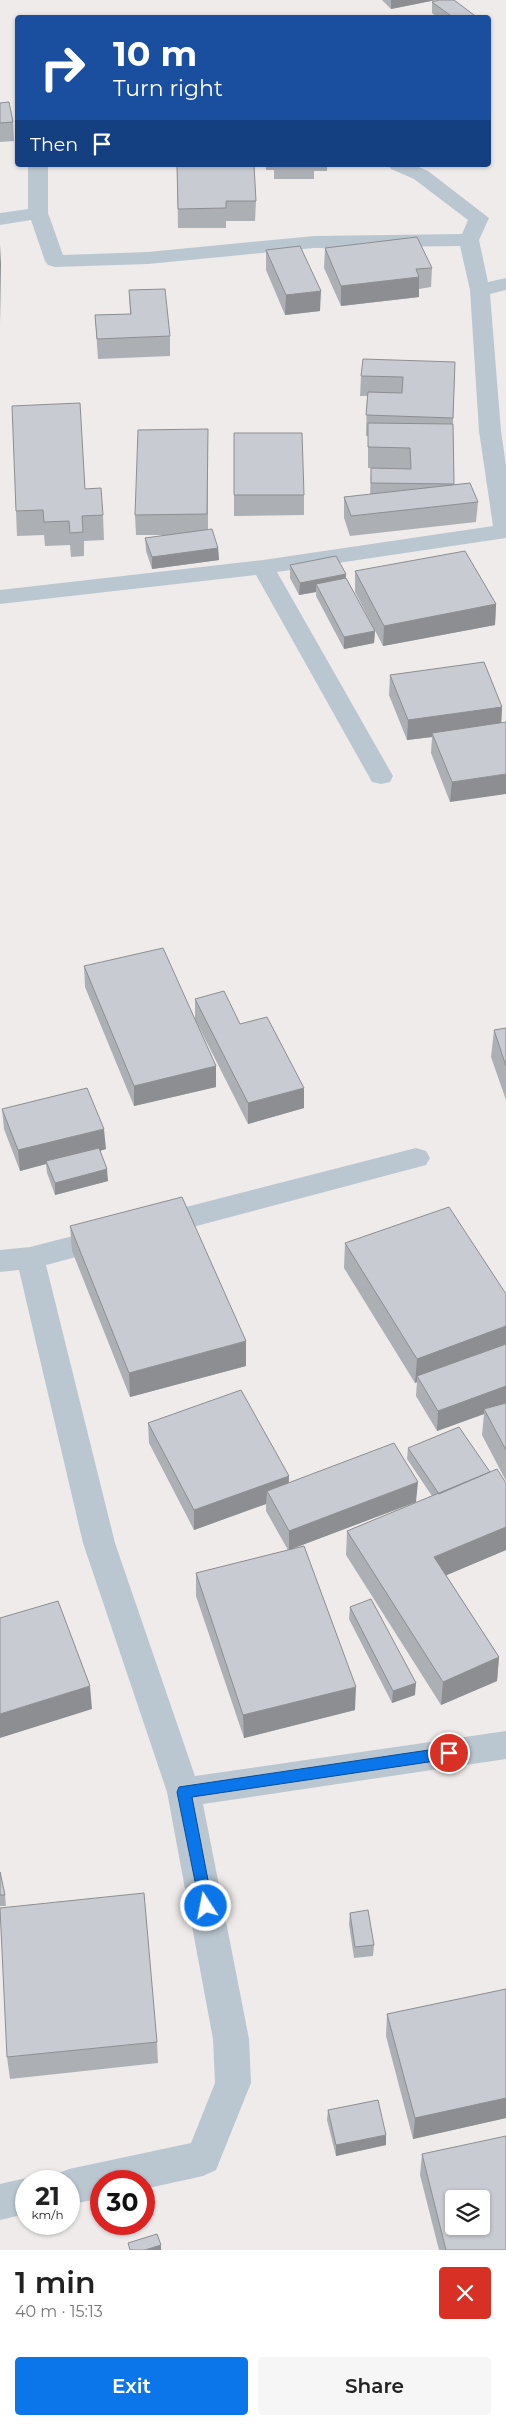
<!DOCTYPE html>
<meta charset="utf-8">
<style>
:root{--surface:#fff;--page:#f6f6f6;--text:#222;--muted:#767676;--accent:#0a76ea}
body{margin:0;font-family:Montserrat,sans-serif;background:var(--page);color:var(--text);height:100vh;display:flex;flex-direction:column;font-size:19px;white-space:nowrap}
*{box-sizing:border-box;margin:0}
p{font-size:16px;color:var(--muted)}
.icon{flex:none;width:28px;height:28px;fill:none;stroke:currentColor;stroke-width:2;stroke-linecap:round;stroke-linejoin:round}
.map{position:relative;height:2250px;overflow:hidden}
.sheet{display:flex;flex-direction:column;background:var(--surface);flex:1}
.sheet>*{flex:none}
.banner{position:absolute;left:15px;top:15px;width:476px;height:152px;border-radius:5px;box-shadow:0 1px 4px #0004;background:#1a4fa0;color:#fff;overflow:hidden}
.buttons{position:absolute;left:445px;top:2190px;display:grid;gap:10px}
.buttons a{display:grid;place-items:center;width:45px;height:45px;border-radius:5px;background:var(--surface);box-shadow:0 1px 4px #0004;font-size:25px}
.speed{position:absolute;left:15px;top:2170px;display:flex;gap:10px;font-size:25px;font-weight:700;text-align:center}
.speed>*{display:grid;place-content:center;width:65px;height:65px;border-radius:50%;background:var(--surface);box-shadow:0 1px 4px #0004;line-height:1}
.speed small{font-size:12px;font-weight:400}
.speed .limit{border:8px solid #d22;background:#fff;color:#111}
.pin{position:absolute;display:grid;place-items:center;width:42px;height:42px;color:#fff;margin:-21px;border:2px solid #fff;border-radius:50%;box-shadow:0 1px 5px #0007}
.me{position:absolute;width:55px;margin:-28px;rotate:349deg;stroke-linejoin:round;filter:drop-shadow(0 0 4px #0008)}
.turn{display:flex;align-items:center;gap:18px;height:105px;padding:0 15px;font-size:22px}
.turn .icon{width:65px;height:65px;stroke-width:2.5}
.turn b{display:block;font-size:35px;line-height:42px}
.then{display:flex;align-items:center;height:48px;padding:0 15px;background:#0003;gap:10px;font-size:19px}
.round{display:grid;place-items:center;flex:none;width:52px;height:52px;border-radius:5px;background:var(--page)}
.summary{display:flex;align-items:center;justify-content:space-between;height:85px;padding:0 15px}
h1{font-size:30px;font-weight:600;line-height:38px}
.action{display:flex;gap:10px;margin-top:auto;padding:10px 15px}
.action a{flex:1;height:58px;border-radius:5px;background:var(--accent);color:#fff;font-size:20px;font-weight:600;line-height:58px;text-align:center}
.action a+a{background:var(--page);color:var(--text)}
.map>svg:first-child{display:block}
</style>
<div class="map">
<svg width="506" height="2250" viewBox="0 0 506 2250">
<rect width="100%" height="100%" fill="#efebeb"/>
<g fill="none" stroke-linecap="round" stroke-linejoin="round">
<path fill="#bbc7d0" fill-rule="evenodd" d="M28 165H48V213L63 255 148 252 314 236 462 234 468 220 414 179 391 169 388 165H414L428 171 489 218 479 240 488 282 506 278V290L490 294 501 431 506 465V538L277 572 393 776 390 782 381 784 372 782 256 575 0 604V590L263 560 493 526 479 431 470 290 460 246 314 248 148 264 55 267 48 265 45 261 31 220 0 225V213L28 209Z
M416 1148 426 1151 430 1158 426 1165 155 1237 145 1234 141 1226 145 1218 155 1215Z
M108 1227 118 1230 122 1238 118 1246 46 1265 115 1543 195 1776 506 1731V1759L203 1804 249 2039 251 2083 216 2170 203 2176 144 2189V2181H101V2198L69 2205V2181H53L56 2174 69 2169 191 2143 215 2083 213 2039 167 1792 83 1543 19 1270 0 1272V1250L30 1247Z
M26 2178 34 2181H26V2214L0 2220V2184Z"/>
</g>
<path fill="#acafb4" d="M382 0H436L391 9Z
M432 2 478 18H438L432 13Z
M0 103 13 122 14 141 0 142Z
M177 165 256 201 255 221H226V228H178Z
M266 165H327V171H314V179H274V170H266Z
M325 248 432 268 431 287 419 289V297L341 306 324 268Z
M266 250 320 311 285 315 266 270Z
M129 290 170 336V356L98 359 95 315 130 314Z
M455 362 453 424 454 485 478 502 476 522 350 536 344 518V497L370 495 371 468 410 469 368 468V436H366L367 396H360L361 376Z
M208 429V530L218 548 219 560 152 569 146 551 145 538 172 535H136L135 515Z
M234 433 304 495V515L234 516Z
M85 489 103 515 104 540 84 541V556L71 557 70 545 45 546 44 535 17 536 16 511Z
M290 565 346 578 375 631 374 643 344 649 316 596V592L299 595 290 578Z
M355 571 496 604 495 625 383 646 355 592Z
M390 675 502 707 501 723 450 802 431 753 432 737 407 740 389 695Z
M84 966 195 1019V999L240 1024 304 1088V1108L248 1124 196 1021 216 1087 134 1106 85 987Z
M506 1028V1100L491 1057 494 1030Z
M2 1109 106 1149 100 1151 108 1181 55 1195 47 1173 46 1164 20 1171 4 1129Z
M70 1226 246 1366 130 1397 72 1251Z
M345 1243 506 1294V1481L482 1435 484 1414 437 1431 416 1396 417 1382 415 1383 344 1268Z
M148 1423 289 1476V1483L416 1502 294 1548 355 1710 244 1738 196 1596V1573L288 1550 266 1511V1504L194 1530 149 1443Z
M408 1448 490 1472 506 1483V1550L446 1575 499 1657 497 1681 441 1705 346 1555 347 1531 432 1496 407 1459Z
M350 1607 415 1695 392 1703 349 1619Z
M0 1872 5 1895 6 1906H0Z
M350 1913 374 1945 373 1956 354 1958 349 1924Z
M506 1989V2118L413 2139 386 2036 387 2014Z
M157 2042 158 2063 10 2079 7 2057Z
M328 2110 386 2145 336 2156 327 2120Z
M422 2154 506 2250H439L420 2175Z"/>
<path fill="#8c8e92" d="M391 0H436L391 9Z
M0 244 1 264 0 324Z
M419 277V297L341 306V286Z
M321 291 320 311 285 315 286 295Z
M218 548 219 560 152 569V557Z
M346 574 345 586 316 584V592L299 595 300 583Z
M496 604 495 625 383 646 384 626Z
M375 631 374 643 344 649V637Z
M502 707 501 727 432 733V737L407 740 408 720Z
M506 774V794L450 802 452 782Z
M216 1066V1087L134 1106V1086Z
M304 1088V1108L248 1124V1103Z
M104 1129 106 1149 47 1164 46 1161V1164L20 1171 18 1150Z
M107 1169 108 1181 55 1195V1183Z
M506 1326V1350L417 1376V1382L415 1383 417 1359Z
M246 1341V1366L130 1397 129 1373Z
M506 1386V1406L484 1409V1414L437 1431 438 1411Z
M289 1476 288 1496 267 1491 266 1504 194 1530V1510Z
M418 1482 416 1502 289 1550V1531Z
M506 1527V1550L433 1581 434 1557Z
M499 1657 497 1681 441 1705 443 1682Z
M416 1683 415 1695 392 1703 393 1691Z
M90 1686 92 1709 0 1738V1714Z
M356 1687 355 1710 244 1738 243 1715Z
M506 2098V2118L413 2139 415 2118Z
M386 2135V2145L336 2156V2145Z
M161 2245V2250H145Z"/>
<path fill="#c8cbd1" stroke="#8c8e92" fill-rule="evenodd" d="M439 0H454L478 18H454L432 2Z
M9 102 13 122 0 123V103Z
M177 165H254L256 201H226V208L178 209Z
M417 237 432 268 416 269 419 277 341 286 325 248Z
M300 246 321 291 286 295 266 250Z
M165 289 170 336 97 339 95 315 131 314 129 290Z
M363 359 455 362 453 418 366 415 368 392 402 393 403 377 361 376Z
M80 403 85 489 101 488 103 515 82 516 83 532 70 533 69 521 44 522 43 510 16 511 12 406Z
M368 423 453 424 454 484 371 483V468L411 469 410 448 368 447Z
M208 429 207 514 135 515 138 430Z
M234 433H302L304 495H234Z
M470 483 478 502 351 516 344 497Z
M212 529 218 548 152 557 145 538Z
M465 551 496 604 384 626 355 571Z
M336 556 346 574 300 583 290 565Z
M346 578 375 631 344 637 316 584Z
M484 662 502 707 408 720 390 675Z
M506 722V774L452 782 432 733Z
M163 948 216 1066 134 1086 84 966Z
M224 991 240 1024 267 1017 304 1088 248 1103 195 999Z
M506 1028V1066L494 1030Z
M87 1088 104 1129 18 1150 2 1109Z
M99 1148 107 1169 55 1183 46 1161Z
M182 1197 246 1341 129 1373 70 1226Z
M449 1207 506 1294V1326L417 1359 345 1243Z
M506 1344V1386L438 1411 417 1376Z
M241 1390 289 1476 194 1510 148 1423Z
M506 1403V1450L484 1409Z
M459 1427 490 1472 439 1494 408 1448Z
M394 1443 418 1482 289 1531 267 1491Z
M497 1469 506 1483V1527L434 1557 499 1657 443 1682 347 1531Z
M304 1546 356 1687 243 1715 196 1573Z
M371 1599 416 1683 393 1691 350 1607Z
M58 1601 90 1686 0 1714V1618Z
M0 1872 5 1895H0Z
M144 1893 157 2042 7 2057 0 1908Z
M368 1910 374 1945 355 1947 350 1913Z
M506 1989V2098L415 2118 387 2014Z
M378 2100 386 2135 336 2145 328 2110Z
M506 2136V2250H446L422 2154ZM454 2199H481V2226H454Z
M157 2234 161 2245 145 2250H130L128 2243Z"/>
<path fill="#0a76ea" stroke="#064d98" d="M449 1747 454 1749 456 1753 454 1757 449 1759 192 1797 213 1906 211 1911 206 1912 201 1911 177 1792 179 1787Z"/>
</svg>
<div class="buttons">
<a><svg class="icon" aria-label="layers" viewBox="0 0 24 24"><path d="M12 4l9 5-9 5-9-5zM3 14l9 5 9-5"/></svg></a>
</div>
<div class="speed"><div>21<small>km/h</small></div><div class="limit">30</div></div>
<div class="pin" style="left:449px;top:1753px;background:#d93025"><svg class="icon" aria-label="arrive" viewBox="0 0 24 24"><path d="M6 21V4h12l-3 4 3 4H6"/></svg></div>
<svg class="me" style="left:206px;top:1906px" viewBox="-20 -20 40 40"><circle r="17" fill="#0a76ea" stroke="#fff" stroke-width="3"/><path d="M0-11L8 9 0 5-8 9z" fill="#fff"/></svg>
<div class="banner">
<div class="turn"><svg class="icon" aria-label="right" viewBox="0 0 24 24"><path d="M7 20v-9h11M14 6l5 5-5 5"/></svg><div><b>10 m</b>Turn right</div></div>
<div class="then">Then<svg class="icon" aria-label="arrive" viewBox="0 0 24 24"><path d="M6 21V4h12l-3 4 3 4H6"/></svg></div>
</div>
</div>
<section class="sheet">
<div class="summary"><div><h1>1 min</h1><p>40 m · 15:13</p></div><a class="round" style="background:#d93025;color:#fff"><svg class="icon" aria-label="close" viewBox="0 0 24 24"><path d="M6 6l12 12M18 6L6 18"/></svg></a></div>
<div class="action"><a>Exit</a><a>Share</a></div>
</section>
